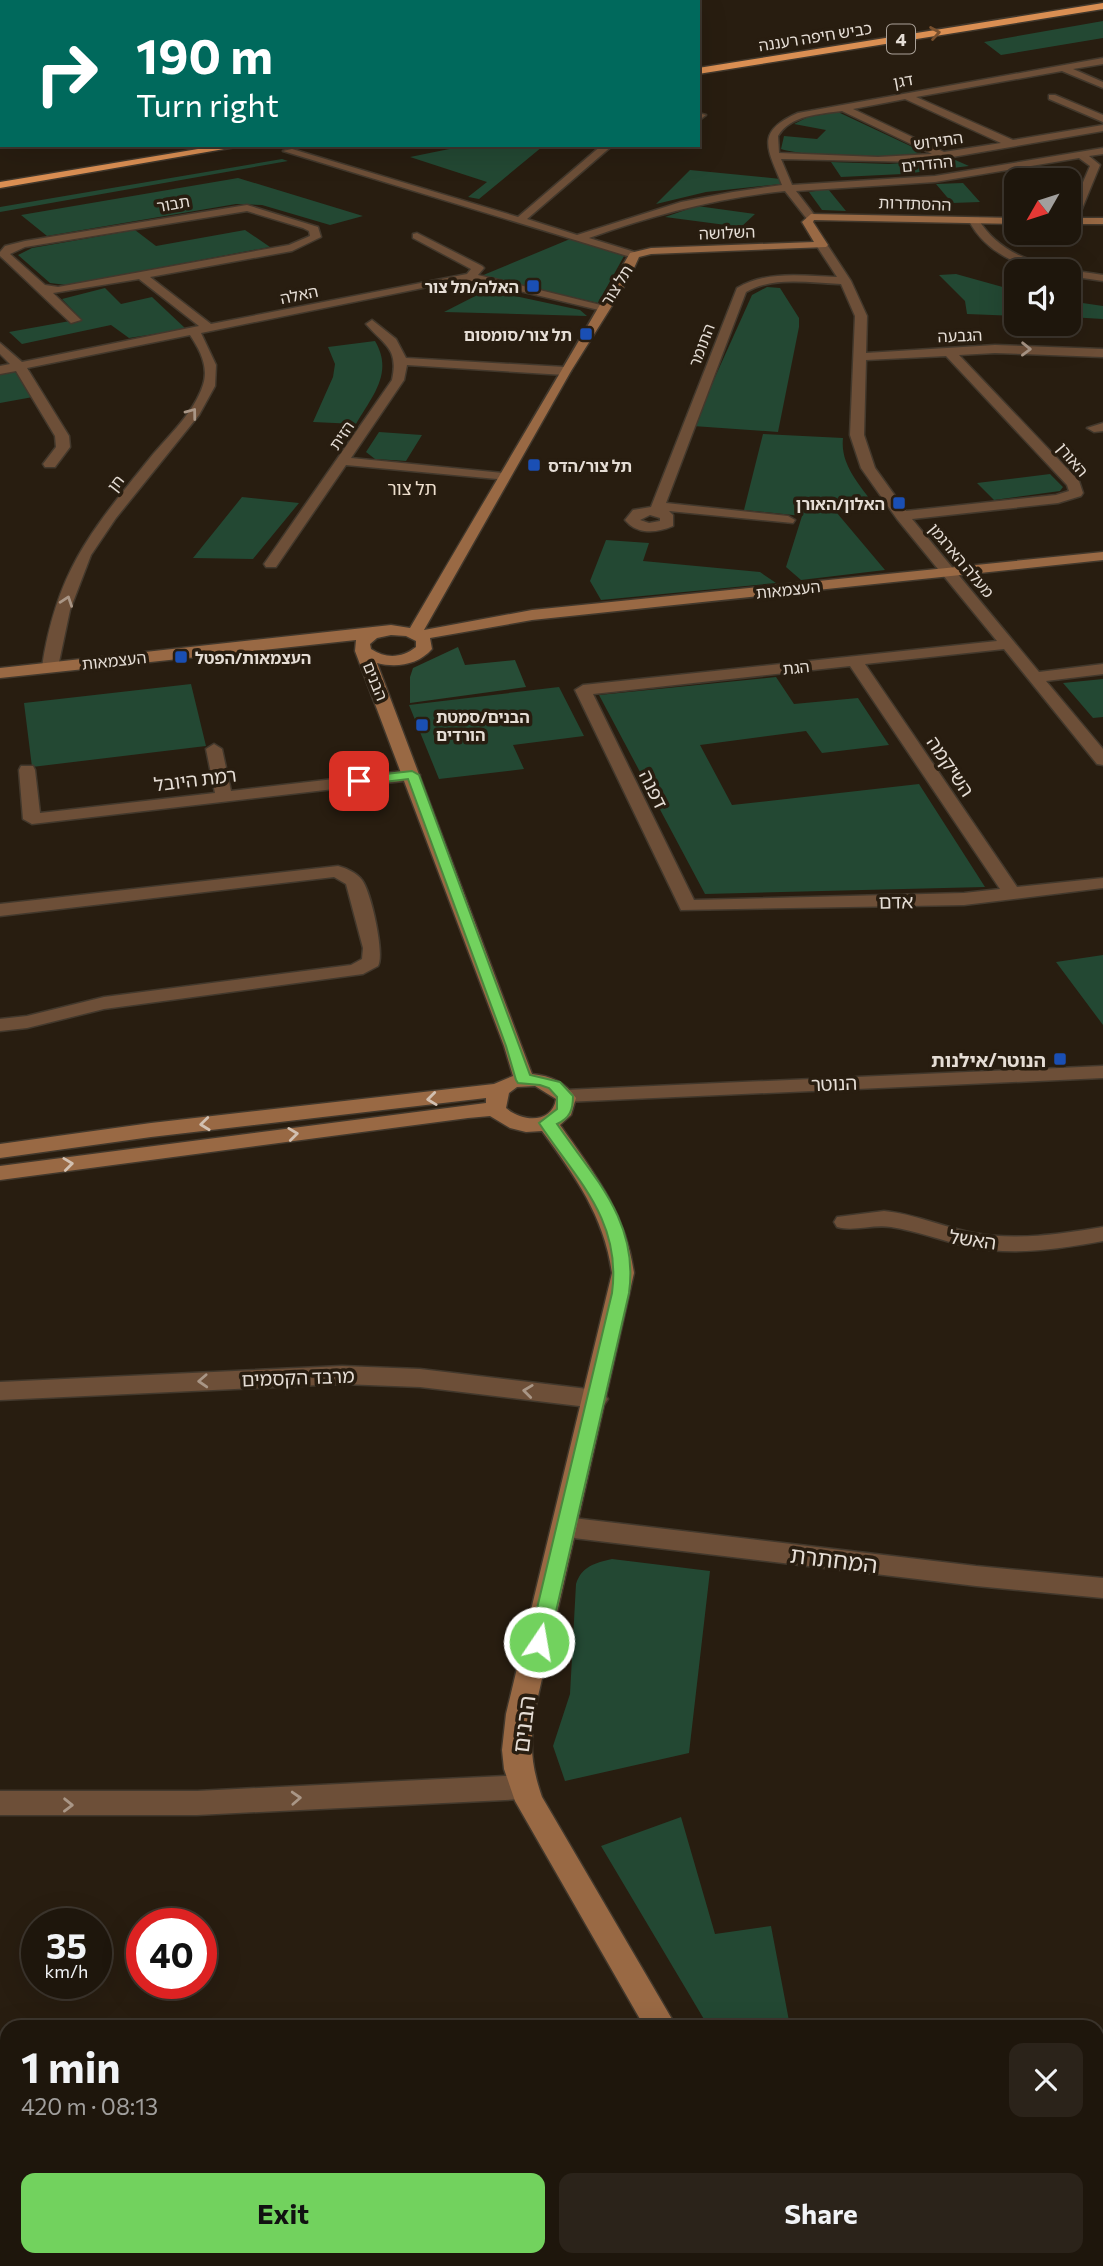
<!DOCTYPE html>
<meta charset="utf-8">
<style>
:root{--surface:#1e160c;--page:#2b231a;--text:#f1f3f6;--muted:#a19f9d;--line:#3c352d;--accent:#72d25e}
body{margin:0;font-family:Commissioner,"Noto Sans Hebrew",sans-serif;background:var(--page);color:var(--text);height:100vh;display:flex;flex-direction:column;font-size:26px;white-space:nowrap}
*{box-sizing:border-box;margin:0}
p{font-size:23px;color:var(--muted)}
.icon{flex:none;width:38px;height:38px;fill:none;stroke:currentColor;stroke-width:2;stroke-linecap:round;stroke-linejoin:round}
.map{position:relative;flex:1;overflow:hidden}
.sheet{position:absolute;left:0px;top:2020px;width:1104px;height:247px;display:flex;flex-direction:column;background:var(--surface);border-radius:21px 21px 0 0;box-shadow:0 7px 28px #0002,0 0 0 2px var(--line)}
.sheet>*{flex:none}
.banner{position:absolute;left:0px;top:0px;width:700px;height:147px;box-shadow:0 7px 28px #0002,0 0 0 2px var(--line);background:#00695c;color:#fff;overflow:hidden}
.needle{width:46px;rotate:231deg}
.controls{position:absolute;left:1004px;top:168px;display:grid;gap:14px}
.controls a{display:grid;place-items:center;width:77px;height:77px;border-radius:14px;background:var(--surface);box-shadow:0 7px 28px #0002,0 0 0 2px var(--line);font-size:35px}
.speed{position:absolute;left:21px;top:1908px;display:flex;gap:14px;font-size:35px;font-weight:700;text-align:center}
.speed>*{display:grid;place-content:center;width:91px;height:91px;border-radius:50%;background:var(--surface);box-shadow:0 7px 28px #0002,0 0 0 2px var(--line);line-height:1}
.speed small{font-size:18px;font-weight:400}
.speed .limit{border:10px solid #d22;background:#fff;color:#111}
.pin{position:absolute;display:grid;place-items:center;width:60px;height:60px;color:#fff;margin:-30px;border-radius:14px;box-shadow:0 4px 10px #0006}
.me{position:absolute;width:77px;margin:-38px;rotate:12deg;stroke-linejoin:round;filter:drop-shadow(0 0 5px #0008)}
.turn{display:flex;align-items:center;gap:24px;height:147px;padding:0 21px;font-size:32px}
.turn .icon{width:91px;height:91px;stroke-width:2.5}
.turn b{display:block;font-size:49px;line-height:60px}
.round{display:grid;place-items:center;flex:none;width:74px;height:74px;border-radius:14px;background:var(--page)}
.overview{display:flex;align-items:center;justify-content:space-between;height:119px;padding:0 21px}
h1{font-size:42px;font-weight:700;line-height:52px}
.action{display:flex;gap:14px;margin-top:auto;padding:14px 21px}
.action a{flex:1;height:80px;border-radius:14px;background:var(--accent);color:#111;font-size:28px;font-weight:700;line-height:80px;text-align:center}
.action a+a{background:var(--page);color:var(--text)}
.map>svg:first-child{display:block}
</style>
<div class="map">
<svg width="1103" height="2266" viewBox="0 0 1103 2266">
<rect width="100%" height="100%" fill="#281d10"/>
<path fill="#234833" d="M1103 21V38L1001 55 984 42Z
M838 112 921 151V153C895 159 807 157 781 149L784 136 817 139 826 130 794 124 808 117Z
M469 145 542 147 479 199 468 197 487 182 410 157Z
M282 159 288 161 0 212V207Z
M953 159 969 166 903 174 841 177 831 162 889 164Z
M690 170 781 179V184L706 192 656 204Z
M238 178 363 216 330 225 262 205 236 204 47 236 21 215Z
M963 183 980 202 952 203 936 184Z
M828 189 846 211 822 210 809 192Z
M697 206 755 214 741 227 665 217Z
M135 230 156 246 245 230 270 247 66 285 50 283 18 255 32 248Z
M570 239 624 256 598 303 481 276Z
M956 274 1017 291V316L967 314 965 301 939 275Z
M767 287 780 288 799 318V327L778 432 693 426 752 295Z
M105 288 121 304 152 297 186 329 129 338 111 325 22 344 9 332 81 319 62 299Z
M487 290 580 310 587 316 444 312Z
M1069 301 1103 306V319L1069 317Z
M375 341C394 373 372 396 356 424L313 422 333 377 335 364 328 347Z
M14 370 33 397 0 403V373Z
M379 432 422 435 406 461 375 459 366 452Z
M763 434 843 438C840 465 860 485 875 506L837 513 885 570 801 580 786 567 802 516 744 510Z
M1050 474 1063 487 1060 491 994 500 977 483Z
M242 497 299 503 253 559 193 558Z
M606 540 649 543 643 561 760 572 776 583 601 600 590 581Z
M776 677 794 704 858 698 889 745 822 753 806 731 700 745 732 805 919 784 985 887 705 894 599 695Z
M1103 679V717L1093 718 1063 683Z
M191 684 206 746 32 767 24 703Z
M559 687 584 736 513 745 524 769 439 779 409 705Z
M1103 955V1025L1056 962Z
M612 1559 710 1571 689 1753 565 1781 553 1746 570 1694 576 1584C582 1566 595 1563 612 1559Z
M681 1817 715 1934 771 1926 790 2026H708L601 1846Z"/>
<path fill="#274d37" d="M458 647 465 665 515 660 526 687 410 703V677L413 668Z"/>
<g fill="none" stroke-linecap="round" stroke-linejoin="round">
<g stroke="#42382c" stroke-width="3">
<path id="street" d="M1103 58V64L1073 69 1103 82V88L1062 71 916 97 1013 140 1103 125V131L923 162 781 159 792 185 935 176 1103 148V154L1089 156 1100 165 1077 221 1072 224H1069V215L1090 166 1079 158 935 182 796 191 816 217 811 220 807 219 785 191C717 198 653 215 589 238L638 253V257L634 258 283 151 292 149 518 217 602 145H613L527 219 577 235 681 202 733 192 782 185C768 149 754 132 798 113ZM905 99 1001 143 944 152 853 109ZM842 111 932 154 878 157 779 153 778 136C790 115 820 114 842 111Z
M1049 95H1055L1103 115V122L1049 99Z
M698 113 706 115 698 121Z
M247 205 318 227 321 237 292 251 150 277 211 324 467 274 471 269 413 238V234L417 233 482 266 484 268 478 275 609 307 603 311 482 282 462 280 201 333 216 365 215 386 199 415 116 518 91 555 70 610 58 667 50 672 44 670 42 667C57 570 91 531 150 458 168 436 194 413 203 385 209 367 200 350 190 335L27 368 69 436 70 447 55 467H45L43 464 56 447 55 436 16 371 0 374V366L10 364 0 354V343L22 362 199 326 139 279 53 293 81 320 71 323C46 300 25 279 0 256V252L5 246 25 241ZM247 211 303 228 309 231 310 236 289 245 58 287 45 285 10 254 25 247Z
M970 219H978C1005 263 1056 268 1103 275V281L1069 276V271C1029 271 989 258 969 221Z
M822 242 826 243 851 281 867 316 866 353 995 345 1103 349V357L995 353 959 355 1079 481 1083 493 1081 496 1058 503 912 519 1039 672 1103 664V674L1046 681 1103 749V765L1097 764 1004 649 865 664 1017 887 1103 878V888L964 905 681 910 575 690 583 685 997 641 897 519 861 468 850 435 855 316 841 284C810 283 773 276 746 292L666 503 788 516 795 520 793 523 669 511 673 515V526C657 533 637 535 625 520L633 510 651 507 737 288C767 270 804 276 837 277L816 245ZM946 356 1067 485 1069 491 1056 495 906 511 875 468 864 435 866 360ZM650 515 660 518V521L649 523 640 520ZM850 666 1000 889 964 893 694 900 593 694Z
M372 320 396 339 406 358 565 367 571 371 565 375 407 365 404 380 351 458 503 473 508 474V480L346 465 276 567H266L264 564 392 380C399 348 384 345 366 324Z
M1103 423V431L1094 432 1087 428Z
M214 744 222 749 231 791 412 770 420 775 412 780 32 824 23 819 19 770 21 766H33L35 770 40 813 215 793 206 749Z
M338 866C346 868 357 873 362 880 371 892 385 954 378 966L363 974 104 1009 27 1028 0 1031V1019L27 1016 104 997 351 965 362 959 363 948 346 884 334 877 0 916V904Z
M1103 1066V1078L565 1102 558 1101 555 1096 558 1091 565 1090Z
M884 1211C915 1214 943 1227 973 1233 1017 1241 1060 1234 1103 1227V1241C1059 1249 1014 1256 969 1247 943 1241 917 1231 891 1227 873 1224 854 1232 837 1227L834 1222 837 1217Z
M342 1366 420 1369 596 1390 604 1393 608 1399 604 1405 596 1408 420 1387 342 1384 0 1400V1382Z
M565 1517 976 1566 1103 1578V1598L976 1586 565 1537 556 1534 552 1527 556 1520Z
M523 1775 533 1778 537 1787 533 1796 523 1799 197 1815H0V1791H197Z
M0 2232 7 2234V2259H47L50 2266H0Z
M866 2259H925L922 2266H863Z
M979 2259H1041L1044 2266H982Z"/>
</g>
<g stroke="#42382c" stroke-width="3">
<path id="secondary" d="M811 214 1017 218V224L814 220 813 222 828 245 826 247 651 254 639 257 630 277 571 371 424 630 532 610 1103 552V560L532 620 430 638 432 649C418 665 396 668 377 663L532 1074C551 1076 565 1082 576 1098L571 1115 560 1125C594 1172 626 1214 634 1273L534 1714C530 1747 531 1765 542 1797L676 2026H644L515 1801 504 1769 502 1750 506 1714 612 1273C604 1216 575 1176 542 1131L526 1132 510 1128 490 1116 468 1118 0 1180V1166L486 1103V1098L151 1137 0 1158V1144L151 1123 494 1084 513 1076 504 1046 355 651 356 640 0 678V668L391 625 410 628C483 502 558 378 630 253L651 248 814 242 802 222ZM391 635 406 636 416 641V647C402 658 386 659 371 649L370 644 377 638ZM535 1086 556 1099C552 1124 522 1122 506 1108L509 1093 517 1087Z
M1069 218H1103V224H1069Z
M783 2259H818L821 2266H786Z"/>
</g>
<g stroke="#42382c" stroke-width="3">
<path id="highway" d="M1103 3V9L698 74V68Z
M222 145H247L0 188V182Z"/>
</g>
<use href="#street" fill="#6d4f38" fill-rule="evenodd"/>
<use href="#secondary" fill="#996944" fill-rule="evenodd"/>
<use href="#highway" fill="#da8f53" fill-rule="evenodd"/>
</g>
<defs><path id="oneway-chevron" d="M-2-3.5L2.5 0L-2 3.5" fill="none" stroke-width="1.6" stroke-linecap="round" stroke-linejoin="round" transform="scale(1.75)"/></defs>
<use stroke="#78502e" href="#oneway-chevron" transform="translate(935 33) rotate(-9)"/>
<g stroke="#a99686">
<use href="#oneway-chevron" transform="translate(1026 349) rotate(1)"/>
<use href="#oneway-chevron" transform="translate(192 413) rotate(-53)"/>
<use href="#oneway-chevron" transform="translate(67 601) rotate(-71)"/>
<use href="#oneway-chevron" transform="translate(203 1381) rotate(177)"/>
<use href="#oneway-chevron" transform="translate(528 1391) rotate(-173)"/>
<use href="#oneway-chevron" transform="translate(296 1798) rotate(-3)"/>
<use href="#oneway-chevron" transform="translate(68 1805) rotate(1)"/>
</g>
<g stroke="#d2c0b1">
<use href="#oneway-chevron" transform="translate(432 1099) rotate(173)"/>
<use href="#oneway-chevron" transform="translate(205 1124) rotate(174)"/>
<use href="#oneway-chevron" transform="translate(293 1134) rotate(-7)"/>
<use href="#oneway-chevron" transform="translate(68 1164) rotate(-7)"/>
</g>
<path fill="#72d25e" stroke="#4a883d" stroke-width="2" d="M412 771 419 775 530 1075 560 1082 573 1096C573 1110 570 1118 557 1124 595 1179 639 1222 629 1293L549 1642 546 1648 539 1650 532 1648 529 1642 612 1293C622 1220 576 1179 539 1123L557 1109V1097L549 1088 540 1085 518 1083 516 1080 506 1046 408 779 359 785 352 781 359 777Z"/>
<g fill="#1a4fb4" stroke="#281d10" stroke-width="2.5">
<rect x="526" y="279" width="14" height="14" rx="3.5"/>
<rect x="579" y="327" width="14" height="14" rx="3.5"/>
<rect x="527" y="458" width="14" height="14" rx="3.5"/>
<rect x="892" y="496" width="14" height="14" rx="3.5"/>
<rect x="174" y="650" width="14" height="14" rx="3.5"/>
<rect x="415" y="718" width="14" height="14" rx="3.5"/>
<rect x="1053" y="1052" width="14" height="14" rx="3.5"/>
</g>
<g text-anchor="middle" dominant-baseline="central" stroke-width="7" stroke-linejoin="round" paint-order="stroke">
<g font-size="16" fill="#e5ddd5" stroke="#281d10">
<text transform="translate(815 36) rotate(-9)">כביש חיפה רעננה</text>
<text transform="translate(903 80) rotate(-10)">דגן</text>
<text transform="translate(938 140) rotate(-8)">התירוש</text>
<text transform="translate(927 163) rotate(-6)">ההדרים</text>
<text transform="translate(173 203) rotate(-10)">תבור</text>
<text transform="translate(915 203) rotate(2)">ההסתדרות</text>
<text transform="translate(727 232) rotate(-2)">השלושה</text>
<text transform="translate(616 285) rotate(-58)">תל צור</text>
<text transform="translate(299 294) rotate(-12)">האלה</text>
<text transform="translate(960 335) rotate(-2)">הגבעה</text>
<text transform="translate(701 345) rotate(-69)">התומר</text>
<text transform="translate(341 435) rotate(-56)">הזית</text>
<text transform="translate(1073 459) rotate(50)">האורן</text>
<text transform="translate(115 483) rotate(-52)">חן</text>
<text transform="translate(962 560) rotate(50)">מעלה הארגמן</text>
<text transform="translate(788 589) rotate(-6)">העצמאות</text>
<text transform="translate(114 660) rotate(-6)">העצמאות</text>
<text transform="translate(796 667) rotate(-6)">הגת</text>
<text transform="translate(376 681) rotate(68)">הבנים</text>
</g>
<g font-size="16" font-weight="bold" fill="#e5ddd5" stroke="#281d10" text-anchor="end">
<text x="519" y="286">האלה/תל צור</text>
<text x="572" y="334">תל צור/סומסום</text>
<text x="548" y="465" text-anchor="start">תל צור/הדס</text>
<text x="885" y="503">האלון/האורן</text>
<text x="195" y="657" text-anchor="start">העצמאות/הפטל</text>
<text x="436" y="716" text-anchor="start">הבנים/סמטת<tspan x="436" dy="18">הורדים</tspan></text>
</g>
<rect fill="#281d10" stroke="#aca39a" stroke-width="2" x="887" y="24.5" width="28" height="29" rx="5"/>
<g font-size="18" font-weight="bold" fill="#e5ddd5">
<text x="901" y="39">4</text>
</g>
<g font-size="18" fill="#eddecd" stroke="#281d10">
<text x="412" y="488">תל צור</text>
</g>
<g font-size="19" fill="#e5ddd5" stroke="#281d10">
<text transform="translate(951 766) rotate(56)">השיקמה</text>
<text transform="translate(195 779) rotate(-7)">רמת היובל</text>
<text transform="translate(654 789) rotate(64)">דפנה</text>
<text transform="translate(896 901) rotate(-1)">אדם</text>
<text transform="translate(834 1083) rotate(-2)">הנוטר</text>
<text transform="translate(973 1239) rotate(8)">האשל</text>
<text transform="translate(298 1377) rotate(-2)">מרבד הקסמים</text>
</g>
<g font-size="19" font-weight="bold" fill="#e5ddd5" stroke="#281d10" text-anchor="end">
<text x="1046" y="1059">הנוטר/אילנות</text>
</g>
<g font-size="23" fill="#e5ddd5" stroke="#281d10">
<text transform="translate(834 1559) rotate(7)">המחתרת</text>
<text transform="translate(523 1724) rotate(-83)">הבנים</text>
</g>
</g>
</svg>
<div class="controls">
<a><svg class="needle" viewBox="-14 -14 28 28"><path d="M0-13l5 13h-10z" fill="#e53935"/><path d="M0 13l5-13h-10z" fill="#a19f9d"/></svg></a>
<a><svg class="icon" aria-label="sound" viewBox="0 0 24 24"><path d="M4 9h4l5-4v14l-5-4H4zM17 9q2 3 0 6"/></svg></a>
</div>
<div class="speed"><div>35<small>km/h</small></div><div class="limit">40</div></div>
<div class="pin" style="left:359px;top:781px;background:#d93025"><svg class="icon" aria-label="arrive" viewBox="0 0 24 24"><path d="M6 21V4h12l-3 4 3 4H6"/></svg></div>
<svg class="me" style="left:539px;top:1642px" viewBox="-20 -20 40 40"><circle r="17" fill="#72d25e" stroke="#fff" stroke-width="3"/><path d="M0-11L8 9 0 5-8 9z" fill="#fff"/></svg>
<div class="banner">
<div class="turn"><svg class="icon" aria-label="right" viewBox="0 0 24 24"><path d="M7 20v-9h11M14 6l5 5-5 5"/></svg><div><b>190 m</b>Turn right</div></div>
</div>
<section class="sheet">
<div class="overview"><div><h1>1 min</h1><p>420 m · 08:13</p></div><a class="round"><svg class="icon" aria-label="close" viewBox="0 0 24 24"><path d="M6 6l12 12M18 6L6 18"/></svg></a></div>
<div class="action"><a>Exit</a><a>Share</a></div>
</section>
</div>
